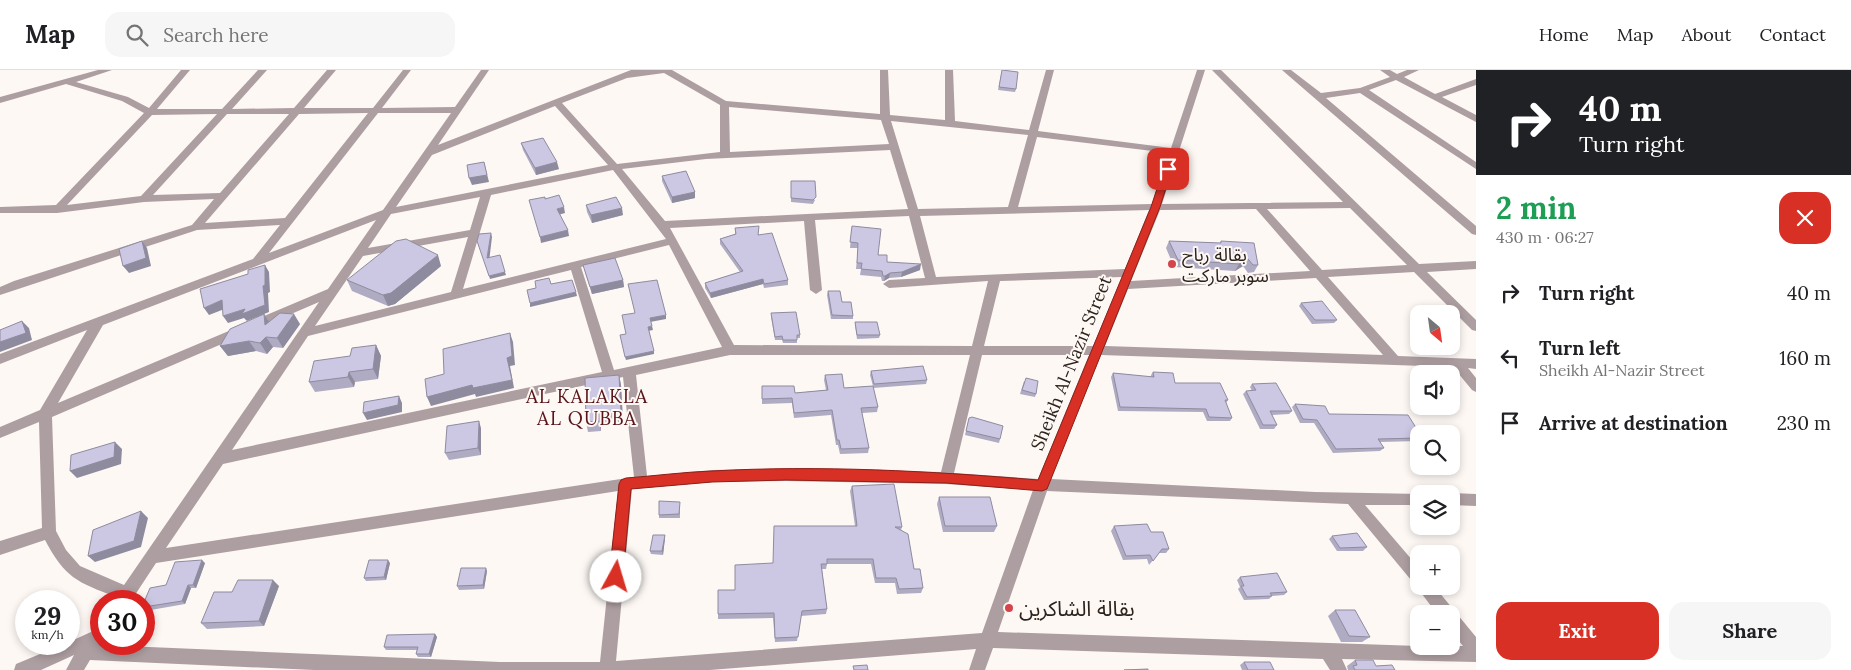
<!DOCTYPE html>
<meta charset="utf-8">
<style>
:root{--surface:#fff;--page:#f6f6f6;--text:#202124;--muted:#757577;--line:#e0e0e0;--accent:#d93025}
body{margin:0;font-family:Lora,"Noto Sans Arabic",serif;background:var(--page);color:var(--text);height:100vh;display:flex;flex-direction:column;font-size:19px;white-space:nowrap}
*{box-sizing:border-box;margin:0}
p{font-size:16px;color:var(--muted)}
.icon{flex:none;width:28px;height:28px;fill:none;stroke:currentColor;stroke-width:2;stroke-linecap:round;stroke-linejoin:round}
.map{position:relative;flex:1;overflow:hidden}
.details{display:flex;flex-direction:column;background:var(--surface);width:375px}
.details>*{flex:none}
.hud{background:#202124;color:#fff;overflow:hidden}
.needle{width:32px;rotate:151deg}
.controls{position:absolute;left:1410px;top:235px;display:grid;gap:10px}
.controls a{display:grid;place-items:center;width:50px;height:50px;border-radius:10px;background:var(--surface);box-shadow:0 2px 8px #0003;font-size:25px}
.speed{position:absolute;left:15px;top:520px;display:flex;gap:10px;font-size:25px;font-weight:700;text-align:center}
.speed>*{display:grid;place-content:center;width:65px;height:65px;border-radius:50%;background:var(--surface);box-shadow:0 2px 8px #0003;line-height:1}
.speed small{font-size:12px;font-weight:400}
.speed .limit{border:8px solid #d22;background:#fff;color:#111}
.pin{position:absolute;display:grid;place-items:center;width:42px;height:42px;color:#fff;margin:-21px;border-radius:10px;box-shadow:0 2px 8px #0006}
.me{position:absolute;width:55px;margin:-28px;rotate:6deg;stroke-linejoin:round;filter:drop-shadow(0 0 4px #0008)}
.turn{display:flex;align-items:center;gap:18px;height:105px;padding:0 20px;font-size:22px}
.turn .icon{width:65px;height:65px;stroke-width:2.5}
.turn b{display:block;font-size:35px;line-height:42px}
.round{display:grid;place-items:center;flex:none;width:52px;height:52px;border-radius:15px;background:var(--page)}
.head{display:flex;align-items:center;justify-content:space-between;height:85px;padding:0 20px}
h1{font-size:30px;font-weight:700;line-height:38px;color:#1e9e55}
.button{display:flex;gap:10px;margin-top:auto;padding:10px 20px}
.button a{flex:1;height:58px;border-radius:15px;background:var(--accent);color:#fff;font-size:20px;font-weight:700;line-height:58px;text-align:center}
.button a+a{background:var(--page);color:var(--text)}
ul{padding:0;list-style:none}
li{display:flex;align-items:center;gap:15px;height:65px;padding:0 20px}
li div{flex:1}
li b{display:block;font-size:19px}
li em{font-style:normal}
header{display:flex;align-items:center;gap:30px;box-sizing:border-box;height:70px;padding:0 25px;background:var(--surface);border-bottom:1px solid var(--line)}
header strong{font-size:24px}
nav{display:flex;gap:28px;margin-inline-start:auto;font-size:18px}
.search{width:350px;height:45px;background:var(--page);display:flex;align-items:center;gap:12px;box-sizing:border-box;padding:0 18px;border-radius:15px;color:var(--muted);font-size:19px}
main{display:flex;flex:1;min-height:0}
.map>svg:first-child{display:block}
</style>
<header>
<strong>Map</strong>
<div class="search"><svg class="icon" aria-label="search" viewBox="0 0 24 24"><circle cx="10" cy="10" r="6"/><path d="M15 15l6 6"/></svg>Search here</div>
<nav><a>Home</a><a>Map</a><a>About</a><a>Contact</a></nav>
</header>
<main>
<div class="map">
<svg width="1476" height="600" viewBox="0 0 1476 600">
<rect width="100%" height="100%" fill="#fdf8f4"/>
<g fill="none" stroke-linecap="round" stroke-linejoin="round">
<path fill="#ad9ea1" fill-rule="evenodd" d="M98 0H112L76 12 128 27 149 38 181 0H190L157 39H222L258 0H267L232 39 294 38 327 0H336L304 38H373L403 0H411L382 38 455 37 481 0H489L438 75 631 0H672L726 31 880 44V0H888L890 45 945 50V0H953L955 51 1029 60 1046 0H1054L1038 61 1171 78 1197 0H1205L1162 134 1343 132 1212 0H1221L1419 194 1476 191V199L1427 202 1476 250V261L1472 260 1414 202 1328 207 1398 286 1476 289V299L1468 298 1476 308V322L1472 320 1453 297 1101 285 1051 409 1315 422 1421 424H1419V435H1365L1419 498V516H1434L1476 567V592L1342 589 1347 600H1330L1323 589 993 578 985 600H969L976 579 710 600H314L90 590 84 600H66L74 585 41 600H14L16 594 64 574H69V572L91 562 95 556 101 553V575L500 592H600L618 421 156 493 131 531H114L116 527C77 512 65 508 45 470L0 485V471L42 458 39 352 0 368V357L40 340 87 260 0 294V284L253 189 280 155 197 160 0 225V217L14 211 192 155 214 129 144 132 57 143H0V137L56 135 144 43 122 31 66 14 0 33V27ZM664 3 720 35V82L617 94 562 33 627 8ZM555 36 608 95 396 137 432 85ZM729 37 881 50 889 74 730 82ZM368 43 285 148 205 153 299 44ZM378 43H451L383 140 269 183ZM217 44 141 126 67 135 152 45ZM227 44H289L220 123 153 125ZM891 51 1028 65 1008 137 918 139ZM1037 67 1169 83 1152 134 1018 137ZM890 80 908 139 665 151 622 99 706 89ZM613 100 666 169 463 219 491 125ZM480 127 470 160 368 178 391 144ZM1350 138 1407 195 1322 200 1267 139ZM1256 139 1310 201 1131 211 1160 140ZM1149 140 1125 199 936 207 920 146ZM909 146 925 208 889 210 883 214 889 218 988 211 972 276 734 275 670 158 804 151 810 220 816 224 822 220 815 150ZM376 150 328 219 58 333 103 255ZM468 167 451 222 315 256 363 186ZM669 175 722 277 614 300 581 197ZM571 200 602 302 232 380 308 266ZM1122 207 1093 276H984L1000 211ZM1316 208 1383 285 1105 276 1128 219ZM319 232 124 515 80 496 66 480 56 461 52 347ZM730 285H970L941 402 786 399 713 400 647 406 636 305ZM982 285H1089L1038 409 954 403ZM623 307 634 407 166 478 223 394ZM786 411 946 414 1033 420 982 563 616 591 632 419 713 412ZM1047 421 1348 434 1416 516 1437 544H1451V561L1463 576H1419L998 562Z
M1282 0H1291L1321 23 1360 18 1390 7 1380 0H1390L1397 4 1407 0H1419L1404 7 1435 24 1476 9V15L1442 27 1476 45V52L1396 10 1369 20 1476 92V99L1360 23 1326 28 1476 156V165L1472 164Z
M1451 423 1476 424V436L1451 435V424H1449Z"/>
</g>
<path fill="#afabc3" d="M1002 0 1016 19 1015 22 998 20Z
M521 73 559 99 536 105 523 80Z
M662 106 695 122V128L672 133 662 111Z
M791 111 815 130 813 134 791 132Z
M586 135 623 145 592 153 587 142Z
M852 156 878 185 887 192 920 200 901 207 889 208 884 211H882L881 207 860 205 861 199H856L858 178H850Z
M735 158 758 165 788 210V215L764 218 763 214 711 228 705 218V213L740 202 720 174V169L735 164Z
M1169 171 1220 173 1221 171 1258 195 1254 202 1248 203 1243 196 1235 201 1174 197 1166 178Z
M583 195 623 210 624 217 592 224 585 202Z
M441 196 395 234 388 236 352 221 347 210Z
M828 221 842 232 853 246V249H831L827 225Z
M1301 233 1337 250 1334 253 1312 254 1299 236Z
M771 243 800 265V268H797V273H783L782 270H775L771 247Z
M264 244 269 252 300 254 283 278 273 277 267 284 256 281 228 286 220 276Z
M855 252 880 265 879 268 857 269 855 255Z
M376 275 381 286 378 309 355 312 354 317 315 322 309 312 350 286Z
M871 301 927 310 926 314 873 318 878 337 877 342 862 343 869 378 868 383 840 384 838 375H836L831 345 794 348 792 333 762 334V316L795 323 826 320 824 310 825 305 844 318 873 316 870 305Z
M1153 302 1175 313 1228 330 1226 333 1232 348 1230 351H1207L1203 342 1118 341 1111 307 1113 303 1151 307V305Z
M619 305 621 315 623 352 601 354V361L588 362 586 352Z
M1024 311 1036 324 1035 327 1020 324Z
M1252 314 1292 341 1289 344 1272 345 1277 355 1274 359H1260L1243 324 1246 321H1252L1250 317Z
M1295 334 1329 344 1419 364V371L1380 372 1384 378 1380 381 1333 383 1314 353H1300L1292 337Z
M968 352 1000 369 999 373 965 365Z
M481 358V385L449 390 445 383Z
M852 416 902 457 901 460 914 499 923 518 921 523 897 524 895 513H875L871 494H827L826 499H822L827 539 826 544 801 546 797 571 775 572 773 548 718 549V520H735L855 456 850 421Z
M939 427 997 456 994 462H943L937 434Z
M680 435V448H659V445Z
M1114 456 1151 462 1169 479 1166 483H1159L1149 495 1147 489 1123 490 1111 461Z
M665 465V468L663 485 651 484 650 481Z
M1332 466 1367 477 1363 481H1337L1329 469Z
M205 493 196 518H191L185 534 145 541 144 539V532L166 515Z
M390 493 386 510 366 511 364 508Z
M487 501 484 519 459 520 457 516Z
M1240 507 1287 522 1284 525 1272 526 1269 529 1244 530 1238 519 1240 517 1237 510Z
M279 516 264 556 207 559 201 553 232 522Z
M1335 540 1370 567 1362 572H1341L1328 546Z
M435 564 437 567 431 587H418L416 584 417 580H386L384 577Z
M1355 590 1376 596 1395 600H1348L1347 596Z
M1244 592 1274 600H1242L1240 595Z"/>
<path fill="#8f8b9f" d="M484 92 489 112 472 115 469 108Z
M557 92 559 99 536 105 535 98Z
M695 122V128L672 133V127Z
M564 137 565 143 558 145 557 139Z
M622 138 623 145 592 153 591 145Z
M568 160 569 166 541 173 540 167Z
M491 163 492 167 489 192 487 188Z
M142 171 147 178 151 196 129 203 123 196Z
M438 185 441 196 395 234 388 236 383 225Z
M1248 189 1243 196 1235 201 1239 194Z
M921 194 920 200 901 207 902 202Z
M265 195 269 202 270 222 268 223 269 242 247 251 244 248 228 253 223 246 245 239 263 216Z
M505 202 506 205 490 209 489 206Z
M890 203 889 208 884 211 885 206Z
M763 209V214L711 228 710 223Z
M623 210 624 217 592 224 590 217Z
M576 222 577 226 530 237V233Z
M222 230 227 238 209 245 204 238Z
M264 244 271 255H265Z
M294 244 300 254 283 278 277 268Z
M666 245V249L650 252V248Z
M22 251 29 258 32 270 0 282V272Z
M652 256 653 260 648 261V257Z
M510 263 513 272 515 295 510 296 514 318 476 327 475 324 431 336 427 327 507 288Z
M266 267 273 277 267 284 260 273Z
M249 271 256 281 228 286 220 276Z
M376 275 381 286 378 309 373 299Z
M654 281V284L626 290 625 287Z
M349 302 355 312 354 317 348 307Z
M619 305 621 315 623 352 621 342Z
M399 326 402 333V342L367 350 363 343Z
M599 344 601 354V361L599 351Z
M479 351 481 358V385L478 378Z
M115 372 122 379 121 394 77 408 70 401Z
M141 441 148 448 141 477 95 492 88 486Z
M665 465V468L663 485 662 481Z
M202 490 205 493 196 518 193 515Z
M388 490 390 493 386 510 384 507Z
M486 498 487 501 484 519 483 515Z
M273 510 279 516 264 556 259 551Z
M188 515 191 518 185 534 182 531Z
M435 564 437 567 431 587 429 584Z"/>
<path fill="#ccc7e3" stroke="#8f8b9f" d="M1002 0 1018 2 1016 19 999 17Z
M543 68 557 92 535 98 521 73Z
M484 92 487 105 469 108 467 95Z
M686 101 695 122 672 127 662 106Z
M791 111H815L816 127 813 130 791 128Z
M559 125 564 137 557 139 568 160 540 167 529 130 545 127V129Z
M616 127 622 138 591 145 586 135Z
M759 156 758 165 772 163 788 210 764 214 763 209 710 223 705 213 743 201 720 169 736 164 735 158Z
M852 156 881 159 878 185H887V192L921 194 902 202 890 203 885 206H883L882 201 861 199 862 193H857L858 173 850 172Z
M491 163 487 188 500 185 505 202 489 206 477 171 479 164Z
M406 169 438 185 391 223 383 225 347 210 396 171Z
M142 171 146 188 123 196 119 179Z
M1169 171 1221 173V171L1254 173 1258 195H1253L1248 189 1239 194 1178 190Z
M615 188 623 210 590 217 583 195Z
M265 195V215L263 216 265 235 242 244 245 239 223 246 222 230 204 238 200 219 248 204V200Z
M549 208 551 214 572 210 576 222 530 233 527 220 536 218 535 211Z
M657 210 666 245 650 248 652 256 648 257 654 281 625 287 620 265 626 264 622 245 635 243 628 214Z
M828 221H840L842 232H851L853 246 832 245Z
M1322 231 1337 250H1315L1301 233Z
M796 242 800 265H797V270H783L782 266 775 267 771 243Z
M280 243 294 244 277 268 266 267 260 273 249 271 220 276 230 259 264 244 265 255Z
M22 251 26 263 0 272V260Z
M855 252H877L880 265H857Z
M510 263 512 286 507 288 512 310 473 318 472 315 427 327 425 309 444 304 443 279Z
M376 275 373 299 349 302 348 307 309 312 314 291 350 286 352 278Z
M923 296 927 310 874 314 871 301Z
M1153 302 1173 303 1175 313H1220L1228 330H1225L1232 348 1209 347 1206 339 1120 337 1113 303 1154 307Z
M842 304 844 318 873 316 878 337 861 338 869 378 841 379 839 370H837L832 340 794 343 792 328 762 329V316H794L795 323 828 320 825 305Z
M619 305 621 342 599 344V351L586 352 585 308Z
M1026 308 1038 311 1036 324 1022 320Z
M1276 313 1292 341H1270L1277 355H1263L1246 321 1256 320 1252 314Z
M399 326 398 335 363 343 364 332Z
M1295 334 1325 336 1329 344 1408 345 1420 364H1419V368L1378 369 1384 378 1336 379 1317 350 1303 349Z
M972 347 1003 356 1000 369 966 361 969 348Z
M479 351 478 378 445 383 447 356Z
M115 372 114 387 70 401 71 385Z
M894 414 902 457H895L908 464 914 499H920L923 518 899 519 896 508H876L873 489H827V494H821L827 539 802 541 798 567 775 568 774 543 718 544V520H735V495L773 493 774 456H857L852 416Z
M939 427H990L997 456H945Z
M659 431 680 432 679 444 659 445Z
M141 441 134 471 88 486 93 460Z
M1147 454 1151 462H1163L1169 479H1162L1153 491 1150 485 1126 486 1114 456Z
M1357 463 1367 477 1340 478 1332 466Z
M653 465H665L662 481H650Z
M202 490 193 515H188L182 531 144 537V532L150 518 166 515 175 492Z
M369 490H388L384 507 364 508Z
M461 498H486L483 515 457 516Z
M1277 503 1287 522 1270 523 1272 526 1247 527 1241 516H1244L1240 507Z
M238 510H273L259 551 201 553 214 522H232Z
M1335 540H1355L1370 567 1349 566Z
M435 564 429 584H416L418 577H384L387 565Z
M1355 590H1373L1376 596 1392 595 1395 600H1355L1353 596 1357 595Z
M1244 592H1270L1274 600H1248Z
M867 595 868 600H854L853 596Z
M1148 599V600H1124Z"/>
<path fill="#d93025" stroke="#8d1f18" d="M1164 97H1168L1172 99 1160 137 1047 419 1042 421 946 413 786 410 712 412 631 419 623 507 621 511 616 513 611 511 609 507 619 414 621 410 626 408C654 406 683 402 712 401 821 395 930 401 1038 410L1151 137Z"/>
<g fill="#d4444d" stroke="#fdf8f4" stroke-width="2">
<circle cx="1172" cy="194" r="5"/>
<circle cx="1009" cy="538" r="5"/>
</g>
<g text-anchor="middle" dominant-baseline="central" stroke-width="4" stroke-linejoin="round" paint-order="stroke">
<g font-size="18" fill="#2d231d" stroke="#fdf8f4" text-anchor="start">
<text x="1182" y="184">بقالة رباح<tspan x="1182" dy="21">سوبر ماركت</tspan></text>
</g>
<g font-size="18" fill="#2d231d" stroke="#fdf8f4">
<text transform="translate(1071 293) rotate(-68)">Sheikh Al-Nazir Street</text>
</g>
<g font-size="19" letter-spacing="1" fill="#59141a" stroke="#fdf8f4">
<text x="587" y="326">AL KALAKLA<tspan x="587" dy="22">AL QUBBA</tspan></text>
</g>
<g font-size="21" fill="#2d231d" stroke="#fdf8f4" text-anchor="start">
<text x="1019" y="538">بقالة الشاكرين</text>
</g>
</g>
</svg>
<div class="controls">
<a><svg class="needle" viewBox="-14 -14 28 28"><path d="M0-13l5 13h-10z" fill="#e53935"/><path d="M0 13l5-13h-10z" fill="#757577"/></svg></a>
<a><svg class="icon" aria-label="sound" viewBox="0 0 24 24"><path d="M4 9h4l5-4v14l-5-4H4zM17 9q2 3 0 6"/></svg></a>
<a><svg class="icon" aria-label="search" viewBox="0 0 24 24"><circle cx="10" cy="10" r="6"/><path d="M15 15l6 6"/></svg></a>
<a><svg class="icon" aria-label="layers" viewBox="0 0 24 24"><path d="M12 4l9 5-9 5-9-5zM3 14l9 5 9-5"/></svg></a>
<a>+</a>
<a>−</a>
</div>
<div class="speed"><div>29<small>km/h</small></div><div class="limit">30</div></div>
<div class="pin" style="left:1168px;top:99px;background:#d93025"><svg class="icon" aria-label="arrive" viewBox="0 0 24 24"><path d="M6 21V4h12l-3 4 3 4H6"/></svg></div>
<svg class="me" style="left:616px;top:507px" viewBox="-20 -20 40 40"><circle r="19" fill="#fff"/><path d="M0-13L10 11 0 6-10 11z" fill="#d93025"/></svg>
</div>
<section class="details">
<div class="hud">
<div class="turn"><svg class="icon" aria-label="right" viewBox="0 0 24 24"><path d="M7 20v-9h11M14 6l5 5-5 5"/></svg><div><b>40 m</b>Turn right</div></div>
</div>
<div class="head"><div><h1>2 min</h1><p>430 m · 06:27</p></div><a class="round" style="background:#d93025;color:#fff"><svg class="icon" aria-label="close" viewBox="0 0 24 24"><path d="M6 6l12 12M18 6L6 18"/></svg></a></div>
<ul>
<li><svg class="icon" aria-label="right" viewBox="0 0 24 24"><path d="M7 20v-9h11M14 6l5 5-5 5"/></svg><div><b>Turn right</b></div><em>40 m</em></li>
<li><svg class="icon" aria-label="left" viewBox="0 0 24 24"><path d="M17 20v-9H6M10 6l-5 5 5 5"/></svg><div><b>Turn left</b><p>Sheikh Al-Nazir Street</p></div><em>160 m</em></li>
<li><svg class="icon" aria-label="arrive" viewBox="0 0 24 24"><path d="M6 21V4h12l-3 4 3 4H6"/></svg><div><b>Arrive at destination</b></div><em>230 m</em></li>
</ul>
<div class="button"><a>Exit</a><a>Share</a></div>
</section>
</main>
